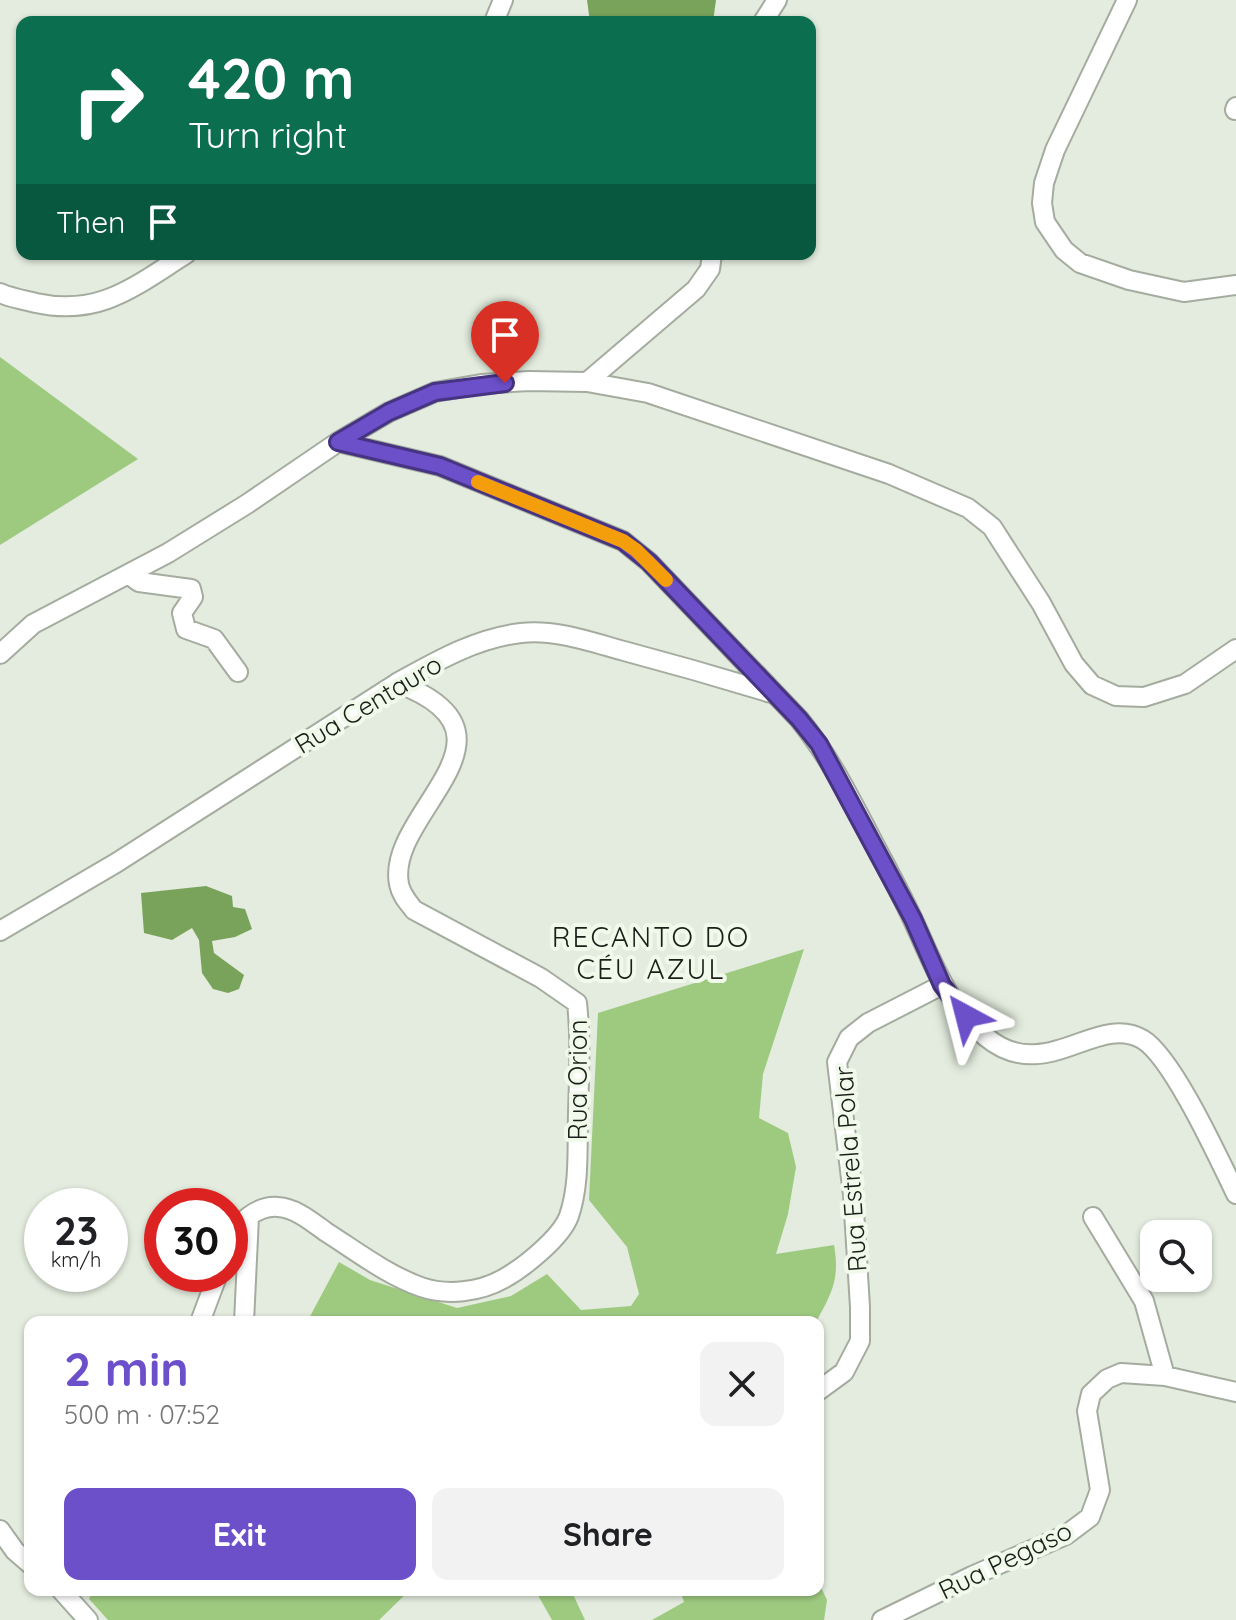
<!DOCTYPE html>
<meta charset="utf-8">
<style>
:root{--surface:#fff;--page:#f2f2f2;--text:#202124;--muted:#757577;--accent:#6c50ca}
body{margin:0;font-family:Quicksand,sans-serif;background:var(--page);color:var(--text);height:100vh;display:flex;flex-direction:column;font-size:30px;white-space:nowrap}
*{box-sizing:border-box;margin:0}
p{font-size:26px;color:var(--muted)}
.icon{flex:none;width:44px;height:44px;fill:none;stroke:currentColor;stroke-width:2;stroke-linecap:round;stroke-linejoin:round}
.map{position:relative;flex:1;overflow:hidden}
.details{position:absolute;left:24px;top:1316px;width:800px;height:280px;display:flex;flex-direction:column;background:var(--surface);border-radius:16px;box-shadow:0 2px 6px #0004}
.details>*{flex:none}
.top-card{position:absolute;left:16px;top:16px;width:800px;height:244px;border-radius:16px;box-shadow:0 2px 6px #0004;background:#0b6e4f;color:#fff;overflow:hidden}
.buttons{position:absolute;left:1140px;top:1220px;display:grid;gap:16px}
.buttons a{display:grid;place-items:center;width:72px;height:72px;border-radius:16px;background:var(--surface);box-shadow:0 2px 6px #0004;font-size:40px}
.speed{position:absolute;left:24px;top:1188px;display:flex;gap:16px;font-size:40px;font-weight:700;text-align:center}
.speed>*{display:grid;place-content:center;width:104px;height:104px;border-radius:50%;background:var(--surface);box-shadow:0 2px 6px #0004;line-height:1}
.speed small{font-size:20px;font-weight:400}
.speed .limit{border:12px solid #d22;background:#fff;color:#111}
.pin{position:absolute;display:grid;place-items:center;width:68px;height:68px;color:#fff;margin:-82px -34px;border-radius:50% 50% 50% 0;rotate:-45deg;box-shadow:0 0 8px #0007}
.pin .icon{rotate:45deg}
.me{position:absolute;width:88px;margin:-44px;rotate:322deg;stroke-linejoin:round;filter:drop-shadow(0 0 6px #0008)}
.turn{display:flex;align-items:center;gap:28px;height:168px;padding:0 40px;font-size:36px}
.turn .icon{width:104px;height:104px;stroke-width:2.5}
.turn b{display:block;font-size:56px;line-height:68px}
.then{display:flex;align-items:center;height:76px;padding:0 40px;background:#0003;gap:16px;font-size:30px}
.round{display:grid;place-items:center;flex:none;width:84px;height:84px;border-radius:16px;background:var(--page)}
.headline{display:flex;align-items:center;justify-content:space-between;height:136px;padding:0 40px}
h1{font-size:48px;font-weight:700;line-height:60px;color:var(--accent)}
.button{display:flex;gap:16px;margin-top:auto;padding:16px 40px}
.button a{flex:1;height:92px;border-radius:16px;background:var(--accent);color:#fff;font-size:32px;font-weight:700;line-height:92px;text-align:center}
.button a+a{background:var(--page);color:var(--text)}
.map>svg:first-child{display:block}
</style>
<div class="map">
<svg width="1236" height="1620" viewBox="0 0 1236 1620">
<rect width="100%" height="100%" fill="#e3ecde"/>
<path fill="#9eca80" d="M0 357 138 459 0 545Z
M804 949 763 1074 759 1118 788 1133 796 1167 788 1214 776 1254 834 1245C840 1279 832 1293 816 1322H307L339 1262 370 1280 457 1308 511 1296 547 1274 581 1310 631 1306 639 1294 627 1247 589 1200 598 1013Z
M818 1581 827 1600 824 1620H652L684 1602 680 1590H818Z
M93 1590H410L379 1620H108L89 1599Z
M535 1590H571L585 1620H552Z"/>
<path fill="#79a35b" d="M587 0H716L713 22H590Z
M206 886 232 896 233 907 245 909 252 929 235 937 212 941 214 953 244 975 239 989 228 993 213 989 202 973 199 940 192 928 172 940 144 933 141 893Z"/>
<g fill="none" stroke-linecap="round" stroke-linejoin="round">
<g stroke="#a4ac9f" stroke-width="22">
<path id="minor" d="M1127 0 1055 150 1044 183 1042 203 1045 222 1064 250 1080 263 1129 280 1184 292 1236 285
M494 22 503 0
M763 22 777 0
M1235 110 1236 107
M0 293C11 298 24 300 36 303 100 317 135 286 186 254
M587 382 696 289 710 269 712 254
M338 442 440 466 623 541 649 562 799 719C829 756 849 796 871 838 885 865 900 892 913 920 934 965 946 1003 986 1037 1045 1086 1096 1013 1142 1039 1172 1056 1219 1159 1236 1194
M128 574 139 582 191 589 193 597 182 613 186 629 214 639 238 672
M0 654 33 624 168 553 247 504 338 442 389 412 435 392 481 384 529 381 587 382 648 393 889 474 968 508 992 527 1041 603 1074 664 1092 685 1116 696 1144 697 1185 684 1236 649
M0 931 116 863 397 683C435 662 476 638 521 633 555 629 591 642 624 651 673 664 722 678 771 693
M1093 1217 1144 1301 1165 1376
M230 1239C238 1223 257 1205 278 1207 296 1208 312 1222 326 1232 356 1251 387 1275 421 1287 447 1296 480 1292 503 1279 523 1268 561 1238 569 1216 580 1184 577 1147 578 1113 579 1077 581 1040 577 1003L541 978 414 910C408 902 401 895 399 884 385 813 537 735 397 683
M200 1322 218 1274
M244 1322 249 1217
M818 1391 844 1372 860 1341V1307L853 1195 837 1062 849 1038 868 1023 942 985
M0 1530 15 1551 30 1564
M61 1590 88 1620
M882 1620 972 1576 1066 1535 1090 1517 1100 1490 1087 1411 1091 1394 1107 1379 1121 1373 1165 1376 1236 1392"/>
</g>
<use href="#minor" stroke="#fff" stroke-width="18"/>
</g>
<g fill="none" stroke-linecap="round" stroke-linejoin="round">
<g stroke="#463483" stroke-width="20">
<path id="route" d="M505 383 435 392 389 412 338 442 440 466 623 541 649 562 799 719 819 744 913 919 942 985 966 1016"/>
</g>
<use href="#route" stroke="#6c50ca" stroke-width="14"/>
<path stroke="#f59e0b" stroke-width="14" d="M478 482 623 541 636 550 666 580"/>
</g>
<g text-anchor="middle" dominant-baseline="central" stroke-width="8" stroke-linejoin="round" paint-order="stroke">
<g font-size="26" fill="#1b1e19" stroke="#f1f9eb">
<text transform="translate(368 704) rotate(-31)">Rua Centauro</text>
<text transform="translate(577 1080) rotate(-90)">Rua Orion</text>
<text transform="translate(850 1169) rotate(-94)">Rua Estrela Polar</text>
<text transform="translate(1005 1560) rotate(-26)">Rua Pegaso</text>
</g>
<g font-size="28" letter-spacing="2" fill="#1b1e19" stroke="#f1f9eb">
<text x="651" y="936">RECANTO DO<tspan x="651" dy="32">CÉU AZUL</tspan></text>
</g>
</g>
</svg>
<div class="buttons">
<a><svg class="icon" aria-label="search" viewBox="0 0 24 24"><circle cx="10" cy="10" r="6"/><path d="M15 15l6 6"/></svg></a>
</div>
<div class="speed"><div>23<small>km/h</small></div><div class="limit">30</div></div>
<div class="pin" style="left:505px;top:383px;background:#d93025"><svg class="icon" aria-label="arrive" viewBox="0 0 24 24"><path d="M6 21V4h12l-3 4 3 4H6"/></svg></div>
<svg class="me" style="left:966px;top:1016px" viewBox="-20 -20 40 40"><path d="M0-17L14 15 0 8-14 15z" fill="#6c50ca" stroke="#fff" stroke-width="4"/></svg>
<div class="top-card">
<div class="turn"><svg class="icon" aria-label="right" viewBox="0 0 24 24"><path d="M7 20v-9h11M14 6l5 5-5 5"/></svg><div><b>420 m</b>Turn right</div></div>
<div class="then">Then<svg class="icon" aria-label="arrive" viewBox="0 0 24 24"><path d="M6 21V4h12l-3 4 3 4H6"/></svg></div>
</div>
<section class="details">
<div class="headline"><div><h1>2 min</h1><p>500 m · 07:52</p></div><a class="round"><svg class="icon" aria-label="close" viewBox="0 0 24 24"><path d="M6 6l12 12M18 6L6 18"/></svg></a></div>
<div class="button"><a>Exit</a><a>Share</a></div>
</section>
</div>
